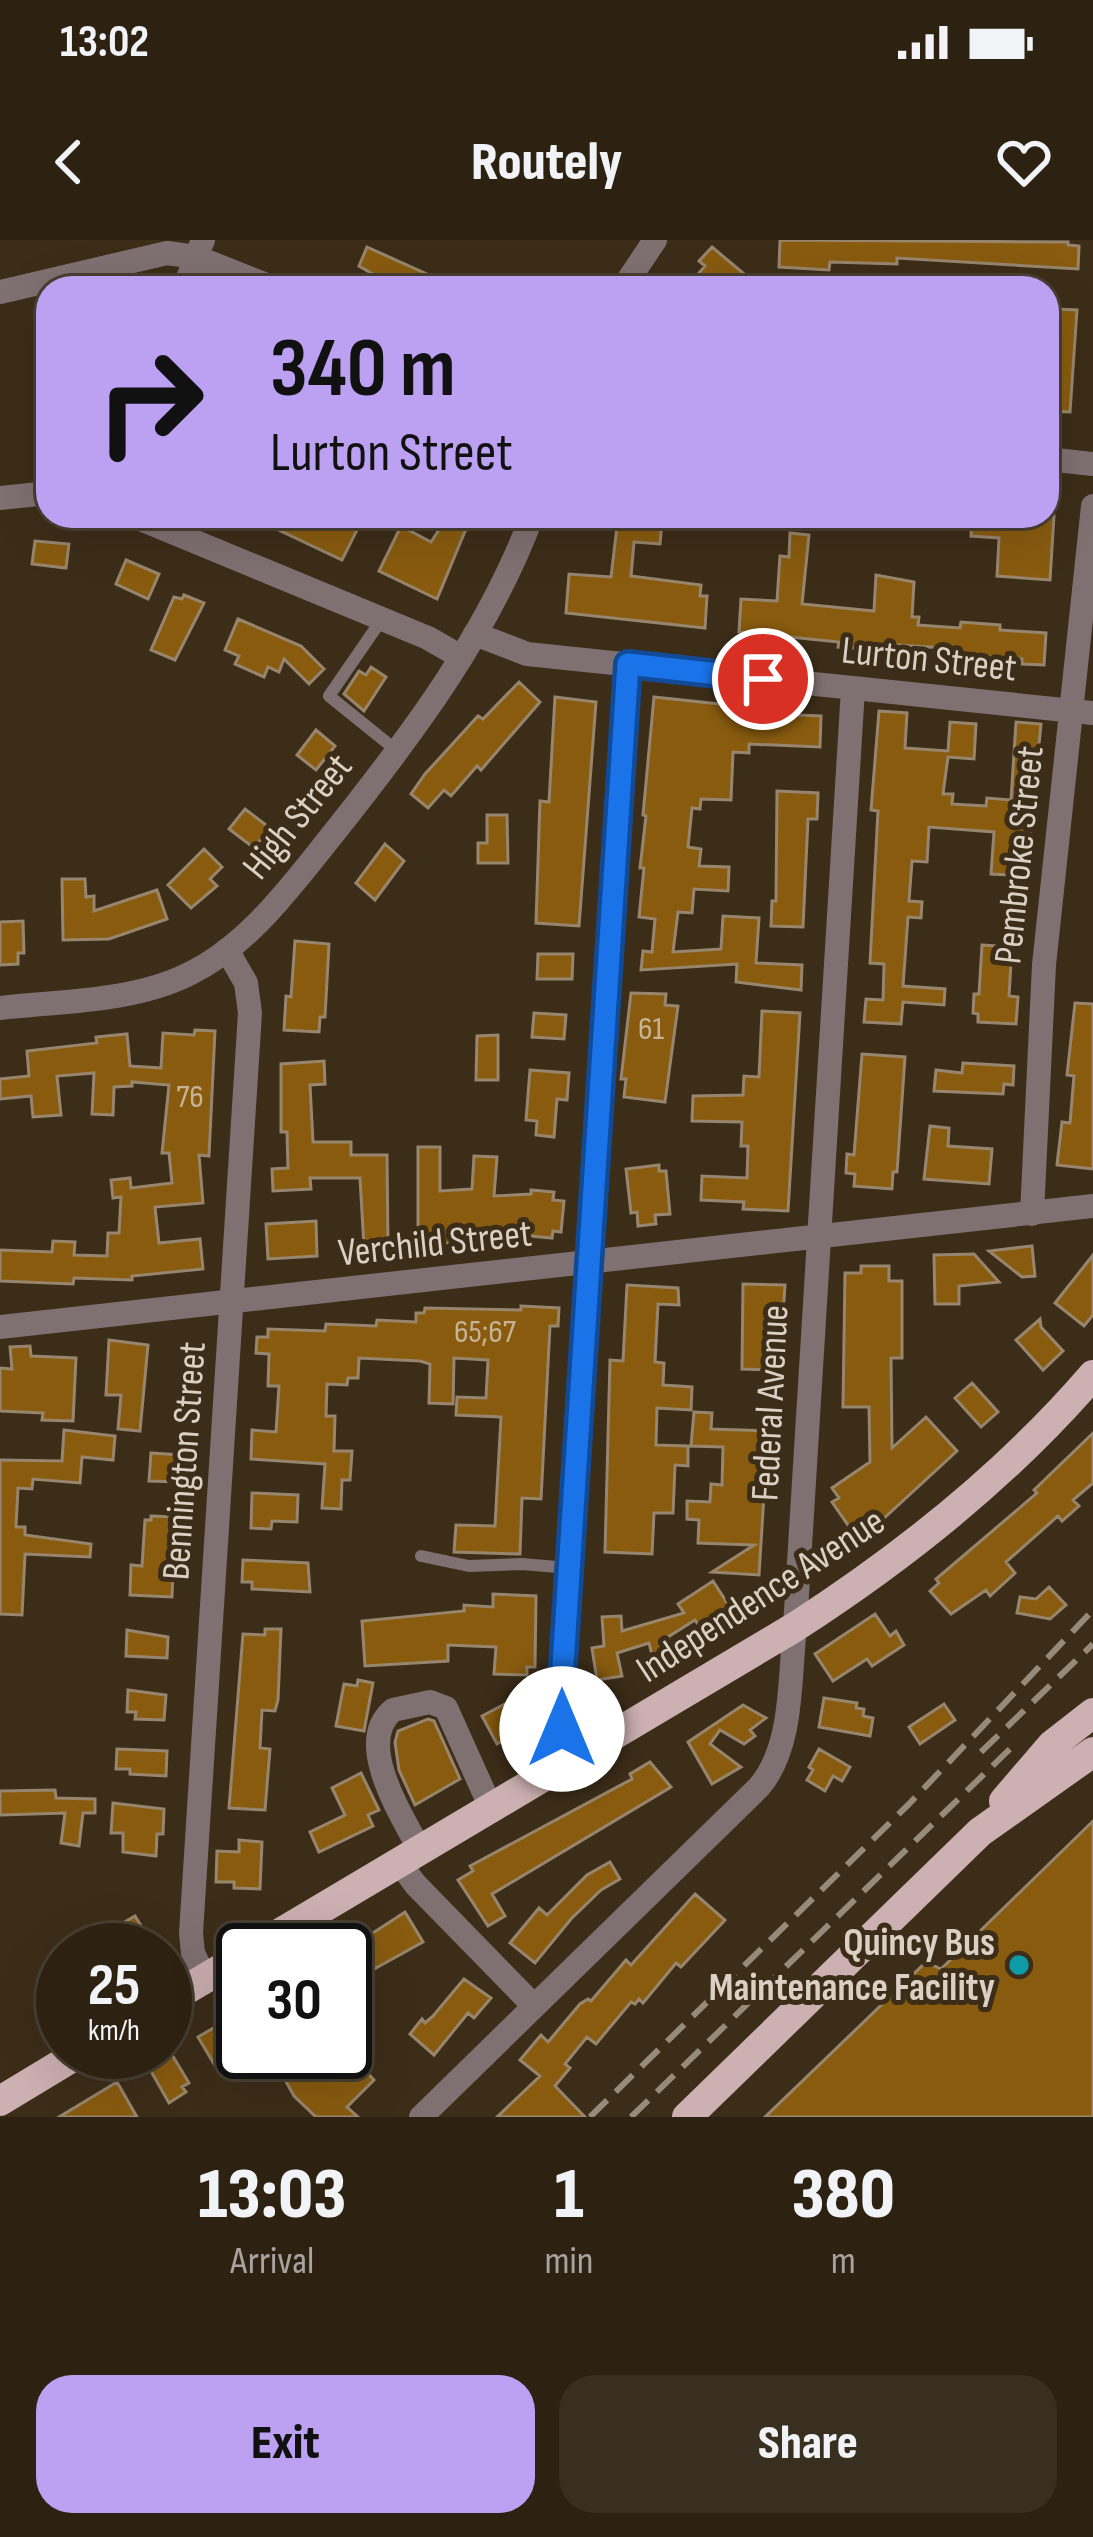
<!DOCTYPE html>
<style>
:root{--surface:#2d2212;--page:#392f20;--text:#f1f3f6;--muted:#a7a49f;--line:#483f32;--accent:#bca0f2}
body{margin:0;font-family:"Sofia Sans Condensed",sans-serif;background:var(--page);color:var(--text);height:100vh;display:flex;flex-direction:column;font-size:45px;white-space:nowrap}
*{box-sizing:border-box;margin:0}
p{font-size:39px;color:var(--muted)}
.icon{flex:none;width:66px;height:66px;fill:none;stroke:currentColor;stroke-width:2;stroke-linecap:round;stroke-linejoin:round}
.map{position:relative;height:1877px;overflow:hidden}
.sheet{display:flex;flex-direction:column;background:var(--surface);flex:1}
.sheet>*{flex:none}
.banner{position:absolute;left:36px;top:36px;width:1023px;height:252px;border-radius:36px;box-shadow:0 12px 48px #0002,0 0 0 3px var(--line);background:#bca0f2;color:#111;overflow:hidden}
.speed{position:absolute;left:36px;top:1683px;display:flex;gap:24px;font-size:60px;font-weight:700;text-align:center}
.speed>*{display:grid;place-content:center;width:156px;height:156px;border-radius:50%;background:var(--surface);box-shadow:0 12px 48px #0002,0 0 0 3px var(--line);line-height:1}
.speed small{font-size:30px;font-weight:400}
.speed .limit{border:6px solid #111;border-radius:18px;background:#fff;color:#111}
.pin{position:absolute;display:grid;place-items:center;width:102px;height:102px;color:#fff;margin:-51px;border:6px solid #fff;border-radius:50%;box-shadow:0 3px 12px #0007}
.me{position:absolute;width:132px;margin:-66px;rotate:0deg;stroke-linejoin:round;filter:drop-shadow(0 0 9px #0008)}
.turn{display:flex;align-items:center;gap:42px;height:252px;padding:0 36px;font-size:54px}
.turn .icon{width:156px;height:156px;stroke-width:2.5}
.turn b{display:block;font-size:84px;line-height:102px}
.eta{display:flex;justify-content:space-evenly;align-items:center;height:204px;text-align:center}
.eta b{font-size:72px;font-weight:800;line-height:84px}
.button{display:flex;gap:24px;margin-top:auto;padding:24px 36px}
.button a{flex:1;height:138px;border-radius:36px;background:var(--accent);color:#111;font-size:48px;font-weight:800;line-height:138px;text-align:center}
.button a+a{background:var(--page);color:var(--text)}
.status{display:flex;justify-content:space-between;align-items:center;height:84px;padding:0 60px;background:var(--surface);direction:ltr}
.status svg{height:33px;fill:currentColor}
header{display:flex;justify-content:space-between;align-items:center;height:156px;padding:0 36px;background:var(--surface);font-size:54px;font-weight:800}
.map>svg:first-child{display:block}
</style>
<div class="status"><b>13:02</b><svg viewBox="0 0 49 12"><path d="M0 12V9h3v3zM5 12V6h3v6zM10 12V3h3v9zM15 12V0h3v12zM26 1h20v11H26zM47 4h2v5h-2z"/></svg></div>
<header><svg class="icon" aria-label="back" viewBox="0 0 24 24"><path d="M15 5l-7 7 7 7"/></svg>Routely<svg class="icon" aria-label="heart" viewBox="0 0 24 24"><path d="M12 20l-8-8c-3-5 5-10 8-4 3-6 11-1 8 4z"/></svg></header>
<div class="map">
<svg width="1093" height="1877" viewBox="0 0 1093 1877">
<rect width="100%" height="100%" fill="#3c2d18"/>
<path fill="#885b0f" stroke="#97856d" stroke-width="3" d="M780 0 1068 2V5L1079 6 1078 29 897 18V24L830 22 829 30 779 27Z
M367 7 458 48H397L359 26Z
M712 7 743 33 732 46 726 40 720 48H706L694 39 705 26 699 21Z
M1056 69 1077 70 1070 172 1047 171V130H1054Z
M249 276H344L360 284 342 320Z
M448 276 468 284 437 359 379 331 401 286 431 302Z
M972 276H1054L1050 340 997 336 999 298 971 296Z
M618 278 662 281 660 304 634 302 631 336 701 345 700 356H707L705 388 566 373 569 334 611 337Z
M790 293 809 295 802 364 874 371 876 335 914 342 912 377H919L918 385 960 388 961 382 1000 385V390L1046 393 1044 425 1022 424V419L943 414V408L869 403 868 409 838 407 839 402 739 392 741 359 777 361 780 316 789 317Z
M35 301 69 304 66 328 32 324Z
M126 320 159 334 148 359 116 344Z
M184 355 204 363 175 420 151 410 174 357 182 359Z
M238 379 301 406 324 429 309 444 284 419 279 432 268 427 264 437 235 424 239 416 225 410Z
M371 427 386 437 364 471 344 454 359 431 366 435Z
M519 442 540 462 481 530 477 526 451 556 444 550 428 568 411 554 425 534 478 476 483 479Z
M555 457 596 462 579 686 536 683 540 561 549 562Z
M654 457 720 464V459L751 461V473L821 476 820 507 749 504V513L733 512 731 560 701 559 700 569 692 568 688 607 701 609 699 626 729 627 728 651 694 649 692 673 678 672 673 712 721 709 723 676 759 678 756 723 802 725 801 750 736 742 737 724 641 730 643 711 652 712 655 679 639 677 644 628H640L646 576 643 575Z
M879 471 907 473 905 508 948 511 950 482 976 484 974 519 948 517 943 554H953L952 564 986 566 987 558 1011 560 1016 482 1041 484 1025 649 1009 648 1010 635 991 634 994 592 929 587 927 622 912 621 909 661 922 662 921 678 908 677 903 746 945 749 944 765 903 762 901 784 864 782 866 759 883 760 884 724 870 723 878 571 871 570Z
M316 490 335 506 316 530 297 515Z
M777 551 818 553 817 579H808L803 687 771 686 772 661H776Z
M245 569 270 588 254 608 229 589Z
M487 575H507L508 623H478V603H487Z
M385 604 404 621 375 660 356 643Z
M204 609 222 627 210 639 217 646 191 668 168 645Z
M62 639H85L86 657 94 656V671L157 650 167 679 109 699 63 700Z
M23 681 24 713H18V724L0 725V682Z
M295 701 329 704 325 777H320L319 792 284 790 286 756 291 757Z
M982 705 1012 707 1009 756 1018 757 1016 784 978 782V774L973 773 974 754H979Z
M538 714H573L572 739H537Z
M631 753 666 754 665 765 678 766 665 862 624 857 626 839H621Z
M1075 763 1093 764V929L1057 925 1062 882 1070 883 1074 836 1067 835Z
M762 771 800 773 788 971 743 969 744 962 701 960 702 936 747 938 748 906H741L742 882 692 881 693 856 743 855 744 836 759 837Z
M534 773 566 775 564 799 532 797Z
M195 790 215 791 209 916 199 915 203 963 155 967 159 1003 200 999 203 1029 132 1036V1040L74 1038 73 1044 0 1041V1010L52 1012 53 1001 75 1002 74 1015 107 1016 108 993H119L121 957 113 958 111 940 130 938 131 948 172 943 169 913H162L169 845 132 842V846L114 847 113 875 92 874 94 833 57 836 61 875 33 877 31 856 0 859V839L29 836 27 811 97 803 96 797 127 794 130 826 161 828 163 793 194 795Z
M498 795V840H476L477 796Z
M862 814 905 817 897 932H893L892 949 854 946 855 934 846 933 847 914 854 915Z
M324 821 325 844 310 845 313 902H351V915H387L388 1006 364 1007 360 938H310L311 949 273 951 272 929 288 928 287 892H281V824Z
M963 823 1014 826 1013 845 1004 844 1003 854 934 851 936 830 962 833Z
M530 830 569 833 567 860 557 859 554 897 536 895 537 881 526 880Z
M930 886 949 888 948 906 992 909 989 944 924 939Z
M418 907H440V951L472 949 474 916 497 917 494 956 531 954V950L554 952 553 960 564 961 561 992 553 991 552 998 509 994 510 999 418 1005Z
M659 925V931H666L670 974 655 975 656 984 638 986 637 972 631 973 626 929Z
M316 981 317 1016 268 1019 266 984Z
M1032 1006 1035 1036 1022 1037 989 1011Z
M974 1014 999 1042 959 1046V1064H935L934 1015Z
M1093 1015V1075L1084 1086 1055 1063Z
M861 1026H889V1041H902V1118H891L892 1208 926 1177 957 1211 880 1282 882 1285 859 1301 832 1262 839 1258 832 1248 870 1222 869 1167H843L845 1033H861Z
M743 1044 785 1045 783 1076 777 1075 775 1114H769L768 1130 742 1129Z
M627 1045 678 1048 679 1065 658 1064 655 1122 664 1123 663 1145 692 1147 691 1170 657 1168 656 1205 688 1206V1226L675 1225 673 1273H654L652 1314 605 1312 610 1120 623 1121Z
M521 1066 559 1068 558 1086H550L541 1259 522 1258 520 1314 454 1312 456 1285 495 1286 501 1177 456 1175 457 1157 486 1158 488 1120 454 1118 453 1164 429 1163 430 1124 420 1121 359 1118 358 1138H348L347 1145 327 1144 326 1176H335L334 1211H352L350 1240H342L341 1269 322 1268 325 1224 251 1219 252 1190 276 1192 279 1146H268L269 1114 256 1113 257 1097H268V1089L325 1091 326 1084 376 1086 377 1080 416 1082V1073H424L425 1068 521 1070Z
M1040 1079 1041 1087 1063 1111 1043 1130 1016 1100Z
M109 1100 148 1105 140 1191 118 1189 121 1155H106Z
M30 1106 31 1116 76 1118 73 1181 42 1180 43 1173 0 1171V1128L12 1129 10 1107Z
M972 1143 998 1172 981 1187 955 1158Z
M694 1172 712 1173 711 1189 768 1191 759 1335 712 1332 754 1305 698 1303 699 1280 687 1279V1261L710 1262 711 1244 722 1245 723 1207 691 1206Z
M64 1190 115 1196 113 1220 82 1217 80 1243 33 1239 32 1249 18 1248 16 1287H25V1295L91 1304 90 1317 25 1314 22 1375 0 1374V1220L62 1221Z
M1093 1193V1243L1073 1260 1079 1266 1062 1281 1058 1276 1006 1322 1015 1333 990 1356 986 1350 951 1374 930 1351 939 1343 936 1339 1037 1253 1034 1250Z
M151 1213 181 1215 180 1242 149 1241Z
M252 1253 298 1255 297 1282 272 1281 271 1289 251 1288Z
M151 1276 175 1277 172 1357 130 1355 131 1325 142 1326 145 1280H151Z
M243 1320 308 1323 310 1352 252 1349V1342H242Z
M713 1341 733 1372 714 1384 711 1379 699 1386 695 1380 668 1397 672 1410 652 1415 649 1403 617 1413 622 1436 597 1440 592 1408 604 1406 602 1377 621 1376 622 1391 684 1373 678 1364Z
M1049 1347 1066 1365 1050 1379 1017 1373 1020 1357 1036 1359Z
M493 1354 536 1356 535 1427H527V1435L494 1434 496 1407 448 1405V1421L365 1426 362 1381 464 1371V1365L493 1367Z
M875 1374 890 1396 896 1391 904 1405 872 1426 867 1419 833 1441 815 1414Z
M265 1389H281L278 1460 275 1471 262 1470 260 1508 270 1509 265 1570 229 1568 243 1394 265 1395Z
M127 1390 168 1397 167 1418 126 1416Z
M358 1440 373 1443 364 1491 336 1486 344 1444 357 1446Z
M128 1450 166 1455 164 1480 135 1479 136 1472H127Z
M824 1458 857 1463 856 1468 864 1469 863 1476 873 1478 870 1496 819 1487Z
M514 1459 529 1487 497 1504 482 1476Z
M944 1464 955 1480 920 1504 909 1487Z
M743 1465 766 1478 750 1490 755 1496 744 1504 720 1490 710 1504 741 1527 712 1544 688 1502Z
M428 1479 434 1481 460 1539 415 1565 399 1530 395 1502 398 1491Z
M117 1509 167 1511 166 1536 130 1534V1529H116Z
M819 1509 850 1527 842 1541 833 1536 825 1551 807 1540 813 1530 809 1527Z
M650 1522 671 1547 492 1654 505 1676 488 1686 458 1640 473 1631 470 1626 632 1539 630 1534Z
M361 1533 379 1570 368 1575 373 1586 319 1612 310 1592 345 1575 332 1548Z
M55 1550 56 1558 95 1559V1573H83L79 1606 61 1603 65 1573 0 1575V1551Z
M113 1563 164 1569 163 1594H157L156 1616 123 1612V1593H111Z
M1093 1581V1877H765L926 1722 941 1729Z
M239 1600 262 1602 260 1649 234 1648V1642H216L217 1611 239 1612Z
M610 1622 620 1639 601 1650 571 1679 535 1723 510 1703 539 1668 547 1675 587 1635Z
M695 1654 725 1680 681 1727 676 1723 643 1763 639 1759 635 1764 631 1762 596 1804 587 1797 565 1824 570 1828 555 1846 585 1877H497L540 1836 520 1820 541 1795 548 1802 580 1764 588 1759 591 1761 626 1720 631 1725Z
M405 1672 423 1702 358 1738 355 1732 345 1738V1711Z
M135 1676 156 1710H117L107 1692Z
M464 1739 491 1758 474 1778 468 1773 434 1815 410 1794 422 1779 425 1783 433 1776Z
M222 1783 237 1810 214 1824 198 1797Z
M345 1809 374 1840 347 1867 358 1877H316L294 1856 283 1836 308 1821 317 1835Z
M171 1813 189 1843 182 1847 186 1852 169 1863 148 1826Z
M117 1842 137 1877H59Z"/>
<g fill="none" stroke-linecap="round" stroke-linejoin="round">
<path stroke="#7f7071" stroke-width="12" d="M382 379 329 456 396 510
M421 1316 469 1326 522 1324 569 1328"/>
<path stroke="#7f7071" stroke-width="24" d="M184 48 203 0
M0 52 167 13 196 17 274 48
M1047 219 1093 224
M0 258 48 253
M133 276 428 398 461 417
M475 394 527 414 1093 473
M1032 974 1044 725 1093 266
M0 1087 1093 966
M576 1517 562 1489 560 1470 629 425
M420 1610C401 1574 354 1502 393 1470L430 1462 446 1468 491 1568
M399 1622 415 1644 534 1766
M205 1738 193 1713 191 1693 250 773 246 743 227 710
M421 1877 759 1547C794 1506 789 1438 795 1387L853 449"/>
<path stroke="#7f7071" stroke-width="24" d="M623 48 655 0
M0 768C61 761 133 762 189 734 249 705 292 645 333 594 411 496 488 394 532 276"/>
<path stroke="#cdb0b1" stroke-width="30" d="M1004 1561 1052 1505 1093 1473
M252 1710 795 1387C905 1316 1007 1235 1093 1135
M165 1762 243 1716
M0 1861 81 1812
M687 1877 980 1592 1093 1512"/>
<path stroke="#968a7a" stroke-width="6" stroke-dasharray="24 12" stroke-linecap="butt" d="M981 1512 1093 1404
M590 1877 909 1564 1093 1370
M631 1877 1014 1505"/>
</g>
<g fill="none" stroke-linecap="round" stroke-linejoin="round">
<g stroke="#114b97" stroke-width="30">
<path id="route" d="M562 1489 560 1471 628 424 763 439"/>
</g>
<use href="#route" stroke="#1a73e8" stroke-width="21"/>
</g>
<circle fill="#0f9aa8" stroke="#3c2d18" stroke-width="4.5" cx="1019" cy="1725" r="12"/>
<g text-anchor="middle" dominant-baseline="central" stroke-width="10" stroke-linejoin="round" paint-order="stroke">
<g font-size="33" fill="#c6b396">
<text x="651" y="789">61</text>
<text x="190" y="857">76</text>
<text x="485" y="1092">65;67</text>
</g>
<g font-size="39" fill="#dad0c3" stroke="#3c2d18">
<text transform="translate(929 420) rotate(6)">Lurton Street</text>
<text transform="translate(298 577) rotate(-51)">High Street</text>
<text transform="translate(1020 615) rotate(-84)">Pembroke Street</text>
<text transform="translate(435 1004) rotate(-6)">Verchild Street</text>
<text transform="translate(771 1163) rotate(-87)">Federal Avenue</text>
<text transform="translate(185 1221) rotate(-86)">Bennington Street</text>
<text transform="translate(761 1356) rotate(-33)">Independence Avenue</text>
</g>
<g font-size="39" font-weight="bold" fill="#dad0c3" stroke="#3c2d18" text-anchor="end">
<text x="995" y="1703">Quincy Bus<tspan x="995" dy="45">Maintenance Facility</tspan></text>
</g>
</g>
</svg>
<div class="speed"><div>25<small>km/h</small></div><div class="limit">30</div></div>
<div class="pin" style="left:763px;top:439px;background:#d93025"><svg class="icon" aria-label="arrive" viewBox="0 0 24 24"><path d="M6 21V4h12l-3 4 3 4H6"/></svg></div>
<svg class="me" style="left:562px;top:1489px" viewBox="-20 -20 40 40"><circle r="19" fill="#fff"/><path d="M0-13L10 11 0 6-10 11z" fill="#1a73e8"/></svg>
<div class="banner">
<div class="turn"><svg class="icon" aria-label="right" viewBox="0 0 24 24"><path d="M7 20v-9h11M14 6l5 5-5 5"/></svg><div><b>340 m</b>Lurton Street</div></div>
</div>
</div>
<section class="sheet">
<div class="eta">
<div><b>13:03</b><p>Arrival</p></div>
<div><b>1</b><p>min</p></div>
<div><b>380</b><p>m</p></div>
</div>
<div class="button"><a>Exit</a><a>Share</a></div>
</section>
